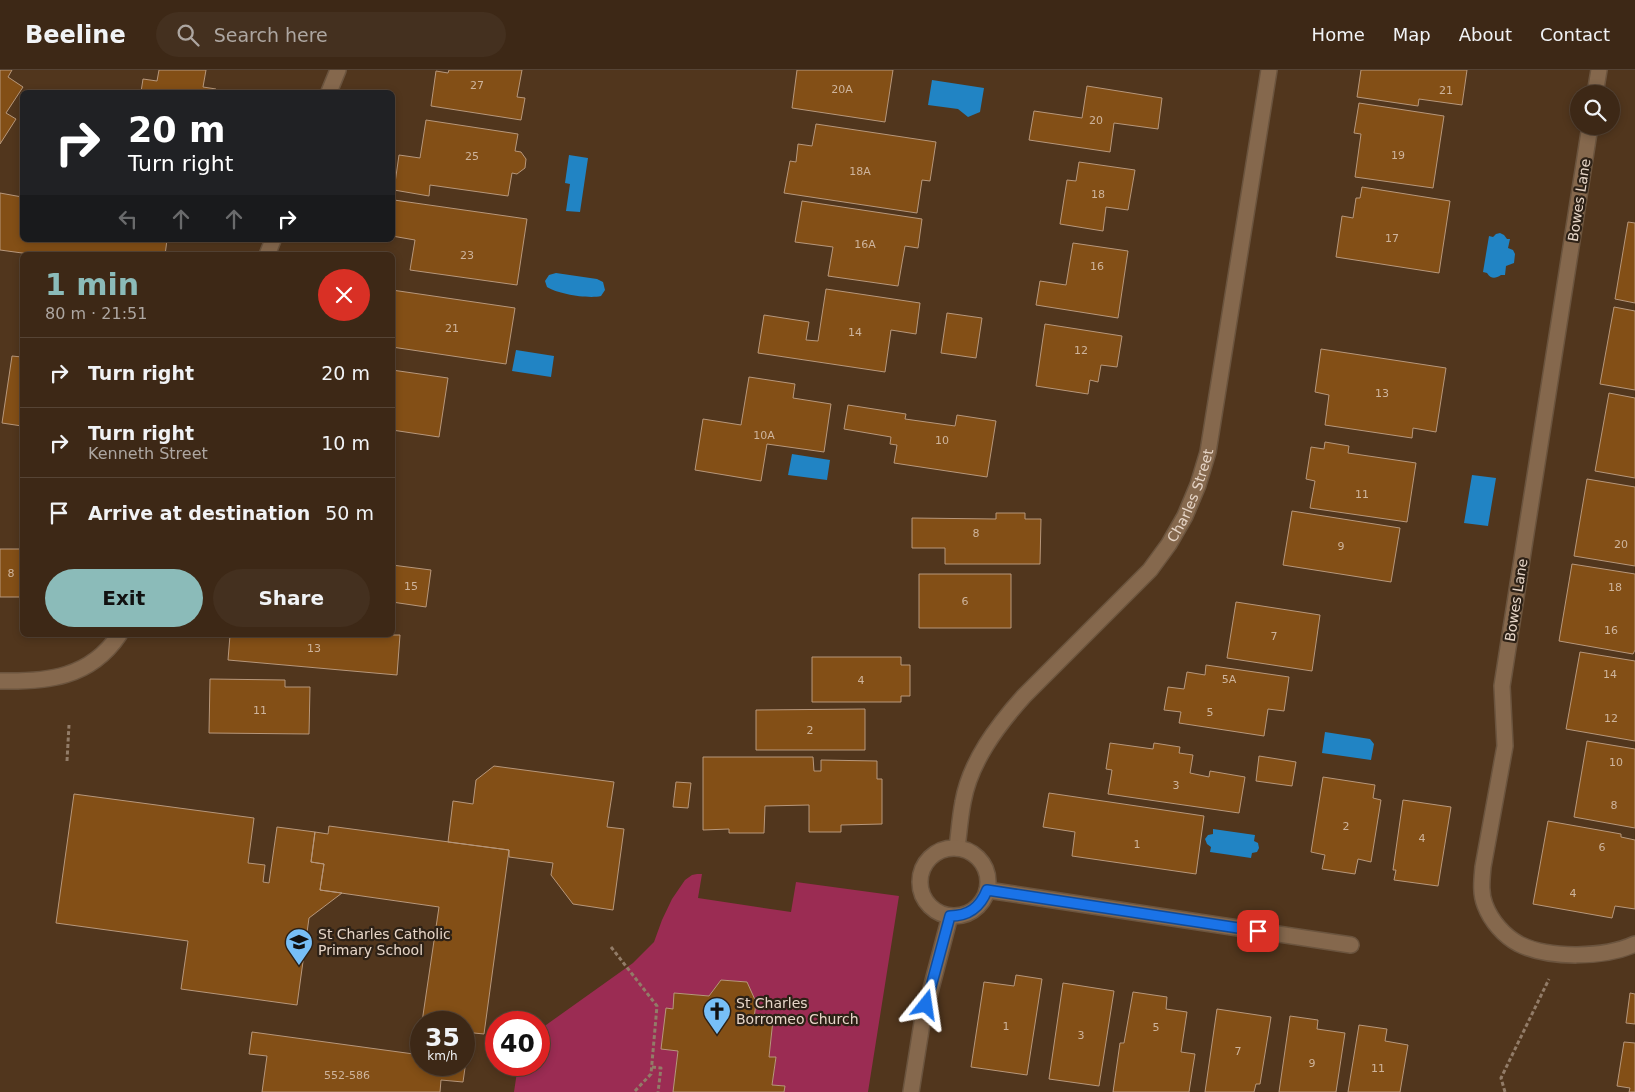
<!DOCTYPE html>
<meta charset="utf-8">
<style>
:root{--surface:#3d2816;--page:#44301f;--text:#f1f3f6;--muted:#ada6a1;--line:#564435;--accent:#8bbbb9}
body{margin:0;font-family:"DejaVu Sans",sans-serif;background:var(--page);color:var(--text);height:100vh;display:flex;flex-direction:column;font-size:19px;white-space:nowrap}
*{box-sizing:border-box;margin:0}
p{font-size:16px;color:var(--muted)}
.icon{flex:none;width:28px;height:28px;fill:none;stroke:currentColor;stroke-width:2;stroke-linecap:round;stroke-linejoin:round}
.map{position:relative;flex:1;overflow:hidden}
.side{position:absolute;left:20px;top:182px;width:375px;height:385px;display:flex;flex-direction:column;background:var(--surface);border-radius:8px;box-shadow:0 2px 8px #0003,0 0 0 1px var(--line)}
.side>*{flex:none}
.guide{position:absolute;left:20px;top:20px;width:375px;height:152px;border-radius:8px;box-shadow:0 2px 8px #0003,0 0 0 1px var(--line);background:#202124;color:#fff;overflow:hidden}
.controls{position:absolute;left:1570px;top:15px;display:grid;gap:10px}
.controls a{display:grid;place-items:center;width:50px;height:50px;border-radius:50%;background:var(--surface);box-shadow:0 2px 8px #0003,0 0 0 1px var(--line);font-size:25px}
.speed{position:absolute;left:410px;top:941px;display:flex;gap:10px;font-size:25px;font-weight:700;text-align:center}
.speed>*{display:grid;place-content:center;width:65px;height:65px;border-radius:50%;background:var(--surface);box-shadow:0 2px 8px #0003,0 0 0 1px var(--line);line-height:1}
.speed small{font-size:12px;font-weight:400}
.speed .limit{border:8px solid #d22;background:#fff;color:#111}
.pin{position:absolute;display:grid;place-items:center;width:42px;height:42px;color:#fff;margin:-21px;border-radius:10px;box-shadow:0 2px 8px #0006}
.me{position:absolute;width:55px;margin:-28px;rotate:15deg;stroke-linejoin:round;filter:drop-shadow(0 0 4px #0008)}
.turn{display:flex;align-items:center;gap:18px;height:105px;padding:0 25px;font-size:22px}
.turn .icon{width:65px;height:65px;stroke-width:2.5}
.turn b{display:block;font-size:35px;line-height:42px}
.lanes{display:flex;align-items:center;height:48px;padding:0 25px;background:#0003;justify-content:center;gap:25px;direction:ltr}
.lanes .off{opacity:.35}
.round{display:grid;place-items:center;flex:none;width:52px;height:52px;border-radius:26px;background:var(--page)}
.head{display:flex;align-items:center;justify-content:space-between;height:85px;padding:0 25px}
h1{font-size:30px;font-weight:700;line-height:38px;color:var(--accent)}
.action{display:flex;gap:10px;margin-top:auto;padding:10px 25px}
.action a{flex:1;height:58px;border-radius:30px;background:var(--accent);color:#111;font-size:20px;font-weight:700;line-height:58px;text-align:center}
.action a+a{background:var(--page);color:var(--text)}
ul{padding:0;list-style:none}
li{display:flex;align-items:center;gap:15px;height:70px;padding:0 25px;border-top:1px solid var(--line)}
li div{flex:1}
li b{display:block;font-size:19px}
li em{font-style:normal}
header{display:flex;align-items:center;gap:30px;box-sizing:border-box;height:70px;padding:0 25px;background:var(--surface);border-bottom:1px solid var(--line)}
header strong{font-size:24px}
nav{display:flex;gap:28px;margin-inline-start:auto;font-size:18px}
.search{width:350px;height:45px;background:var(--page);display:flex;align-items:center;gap:12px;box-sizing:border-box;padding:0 18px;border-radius:28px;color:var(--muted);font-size:19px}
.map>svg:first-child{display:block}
</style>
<header>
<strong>Beeline</strong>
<div class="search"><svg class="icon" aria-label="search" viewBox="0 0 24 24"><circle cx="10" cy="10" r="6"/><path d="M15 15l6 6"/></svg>Search here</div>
<nav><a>Home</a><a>Map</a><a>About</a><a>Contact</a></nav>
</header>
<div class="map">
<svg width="1635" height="1022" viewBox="0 0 1635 1022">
<rect width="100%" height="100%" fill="#51361d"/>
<path fill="#9b2c53" d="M697 804H702L698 828 791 842 796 812 899 826 868 1022H784V1016L772 1015 776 988 769 987 773 951 754 949 747 912 721 910 709 926 675 923 673 939H666L678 981 673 1022H514L518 995H539V960L633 893 654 872 662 850 672 829 685 810 692 805Z"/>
<path fill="#2184c4" d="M932 10 984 18 980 42 968 47 958 39 928 35Z
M569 85 588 88 580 142 566 141 570 114 565 113Z
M1500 163 1504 165 1507 169H1510L1508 178 1513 180 1515 184 1514 193 1506 196 1505 205H1501C1495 209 1491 209 1487 203L1483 202 1489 166 1493 167 1496 164Z
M556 203 597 209 603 212 605 220 601 226C588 229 558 224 547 217L545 211 549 205Z
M516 280 554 286 551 307 512 301Z
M792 384 830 390 827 410 788 405Z
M1472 405 1496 408 1488 456 1464 453Z
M1325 662 1370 669 1374 674 1371 690 1322 683Z
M1213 759 1255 765 1254 771 1258 773 1259 778 1257 782 1252 783 1251 788 1210 782 1211 777 1207 774 1205 769 1208 765 1213 764Z"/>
<path fill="#834f16" stroke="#b7977b" d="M0 0H12L8 7 23 17 6 43 16 49 0 74Z
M159 0H206L203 17 216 19V22H141L143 9 157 11Z
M449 0H522L517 27 525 28 521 50 431 36 436 1 448 3Z
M797 0H893L885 52 792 38Z
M1361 0H1467L1462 35 1419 29 1418 36 1357 27Z
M1087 16 1162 28 1158 59 1114 53 1110 82 1029 70 1034 41 1082 48Z
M1359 33 1444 46 1433 118 1355 107 1361 64 1354 63Z
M426 50 518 64 515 81 521 82 526 89 525 98 517 104 512 103 508 126 430 115 429 126 394 120 399 85 420 88Z
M816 54 936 72 930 111 922 110 917 143 784 123 790 91 796 92 798 74 812 76Z
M1079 92 1135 100 1128 140 1106 137 1103 161 1060 154 1067 110 1076 111Z
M1362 117 1450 131 1439 203 1336 187 1342 146 1353 148 1356 128H1360Z
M0 123 22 127V170H167L165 185H37L0 180Z
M394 130 527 149 517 215 410 200 415 170 392 166Z
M802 131 922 149 918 178 905 176 898 216 828 206 833 177 795 172Z
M1628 152 1635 153V233L1615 229Z
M1073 173 1128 181 1118 248 1036 235 1040 211 1066 215Z
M826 219 920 233 916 264 891 260 885 302 758 283 764 245 809 252 806 270 818 271Z
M392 220 515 238 506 294 392 277Z
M1614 237 1635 241V320L1600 314Z
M947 243 982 248 976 288 941 283Z
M1045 254 1122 266 1117 297 1101 295 1098 312 1090 310 1088 324 1036 316Z
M1321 279 1446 298 1436 362 1413 358 1412 368 1325 355 1329 325 1315 322Z
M12 286 22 287V356L2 353Z
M392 300 448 308 439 367 392 360Z
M749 307 795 314 793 328 831 334 824 382 767 374 761 411 695 400 703 349 741 355Z
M1609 323 1635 328V408L1595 401Z
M848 335 906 344 905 349 955 356 957 345 996 351 987 407 894 393 897 375 890 374 891 367 844 359Z
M1325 372 1349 376 1348 383 1416 393 1407 452 1310 438 1315 411 1306 409 1311 377 1324 379Z
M1587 409 1635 417V496L1574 486Z
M1292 441 1400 458 1391 512 1283 495Z
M996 443H1025V449H1041L1040 494H945V478H912V448L996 449Z
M0 479H22V527H0Z
M1572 494 1635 504V580L1633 584 1559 571Z
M392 495 431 500 426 537 392 532Z
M919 504H1011V558H919Z
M1236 532 1320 545 1312 601 1227 588Z
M230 565H400L397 605 228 590Z
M1580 582 1635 591V671L1566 659Z
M812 587H901V595H910V626H901V632H812Z
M1206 595 1289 607 1284 641 1268 639 1264 666 1179 653 1181 642 1164 640 1168 617 1184 619 1187 602 1205 605Z
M210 609 285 610V617H310L309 664 209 663Z
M865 639V680H756V640Z
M1587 671 1635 679V758L1574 747Z
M1110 673 1153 679 1154 673 1180 677 1179 683 1193 685 1190 703 1209 707 1210 701 1245 707 1239 743 1108 724 1112 700 1106 699Z
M1259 686 1296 692 1292 716 1256 711Z
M703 687H813L814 701H821V690L877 691V709H882V754L841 755V762H809V735L765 736 764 763H729V759L703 760Z
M494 696 614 712 607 757 624 759 613 840 573 834 551 805 553 793 509 787V780L448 772 453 731 473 734 476 710Z
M1323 707 1375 715 1373 728 1381 730 1371 792 1358 789 1355 804 1322 799 1325 785 1311 782Z
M676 712 691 713 688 738 673 737Z
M1049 723 1204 746 1196 804 1072 786 1075 762 1043 757Z
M74 724 254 748 248 793 265 795 263 812 269 813 277 757 315 762 311 792 324 794 320 820 342 823 309 848 297 935 181 919 188 871 56 853Z
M1403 730 1451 737 1438 816 1394 810 1396 800H1393Z
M1548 751 1621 764V767L1635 770V839L1615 836 1612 848 1533 834Z
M329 756 509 780 484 964 464 962V952H422L439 837 320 820 324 794 311 792 315 762 328 764Z
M1016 905 1042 909 1027 1005 971 997 984 912 1014 916Z
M721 910 747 912 756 932 754 949 773 950 769 987H776L772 1015 785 1016 784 1022H673L678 981 661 979 666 938 673 939 674 923 709 926Z
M1063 913 1114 921 1099 1016 1049 1009Z
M1133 922 1167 927 1166 939 1187 942 1181 982 1195 984 1189 1022H1113L1120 973H1124Z
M1630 923 1635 924V954L1626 953Z
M1217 939 1271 947 1260 1014H1256L1254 1022H1205Z
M1290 946 1318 950 1317 959 1345 963 1336 1022H1279Z
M1359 955 1387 959 1385 971 1408 975 1400 1022H1348Z
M252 962 421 985V995H464V990L466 991 463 1012 441 1010 440 1022H262L267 986 249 984Z
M1624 972 1635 973V1022H1629L1630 1018 1617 1016Z"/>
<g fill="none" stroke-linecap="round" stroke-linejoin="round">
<g stroke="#6b543e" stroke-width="18">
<path id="minor" d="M329 22 338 0
M1595 24 1599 0
M1590 56 1502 616 1505 676 1483 797C1482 809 1480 823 1485 835 1491 851 1504 866 1519 874 1549 889 1605 888 1635 874
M267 185 273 170
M0 611C47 612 90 608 119 565
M987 820 1351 875"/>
</g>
<g stroke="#6b543e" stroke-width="18">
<g id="tertiary">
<path id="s1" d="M957 778C959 763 960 747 963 732 970 692 997 656 1024 626L1150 500 1169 474 1185 446 1198 415 1208 382 1269 0"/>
<circle cx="954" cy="812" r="34"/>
<path d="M911 1022 922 953 950 846"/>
</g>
</g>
<path stroke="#927c68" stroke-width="3" stroke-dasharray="4 2.5" stroke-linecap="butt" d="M67 691 69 655
M611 877 657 936 651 1004 634 1022
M652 997 661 998 658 1022
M1505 1022 1501 1008 1549 909"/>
<use href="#minor" stroke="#85684d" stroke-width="15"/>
<use href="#tertiary" stroke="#85684d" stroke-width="15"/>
</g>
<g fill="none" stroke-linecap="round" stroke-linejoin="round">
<g stroke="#114b97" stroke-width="12">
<path id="route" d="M926 935 950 846C968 846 980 838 987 820L1258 861"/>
</g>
<use href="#route" stroke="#1a73e8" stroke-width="9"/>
</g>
<defs>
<g id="school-pin" transform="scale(1.4375)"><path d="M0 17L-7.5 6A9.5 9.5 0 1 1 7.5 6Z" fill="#77bff7" stroke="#2d2116"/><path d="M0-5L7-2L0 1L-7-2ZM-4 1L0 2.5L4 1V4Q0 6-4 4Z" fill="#111"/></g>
<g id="church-pin" transform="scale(1.4375)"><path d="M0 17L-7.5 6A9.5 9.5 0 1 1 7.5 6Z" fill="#77bff7" stroke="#2d2116"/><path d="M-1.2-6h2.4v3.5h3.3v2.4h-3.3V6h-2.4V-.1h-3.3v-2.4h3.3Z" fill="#111"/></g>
</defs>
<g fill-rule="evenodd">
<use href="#school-pin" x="299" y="872"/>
<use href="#church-pin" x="717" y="941"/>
</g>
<g text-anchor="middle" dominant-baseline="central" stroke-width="4.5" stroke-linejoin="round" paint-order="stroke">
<g font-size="11" fill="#ceb49c">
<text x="477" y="15">27</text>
<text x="842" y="19">20A</text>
<text x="1446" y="20">21</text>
<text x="1096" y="50">20</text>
<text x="1398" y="85">19</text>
<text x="472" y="86">25</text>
<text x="860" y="101">18A</text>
<text x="1098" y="124">18</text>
<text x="1392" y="168">17</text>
<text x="865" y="174">16A</text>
<text x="467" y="185">23</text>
<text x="1097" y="196">16</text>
<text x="452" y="258">21</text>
<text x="855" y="262">14</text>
<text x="1081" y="280">12</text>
<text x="1382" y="323">13</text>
<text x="764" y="365">10A</text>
<text x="942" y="370">10</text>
<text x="1362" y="424">11</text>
<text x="976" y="463">8</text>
<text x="1621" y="474">20</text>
<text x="1341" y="476">9</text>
<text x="11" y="503">8</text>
<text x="411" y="516">15</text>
<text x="1615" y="517">18</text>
<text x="965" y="531">6</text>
<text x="1611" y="560">16</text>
<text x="1274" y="566">7</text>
<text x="314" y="578">13</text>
<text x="1610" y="604">14</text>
<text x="1229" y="609">5A</text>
<text x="861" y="610">4</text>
<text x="260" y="640">11</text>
<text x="1210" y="642">5</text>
<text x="1611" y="648">12</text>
<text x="810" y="660">2</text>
<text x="1616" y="692">10</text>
<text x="1176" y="715">3</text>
<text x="1614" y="735">8</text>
<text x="1346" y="756">2</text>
<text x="1422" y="768">4</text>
<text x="1137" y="774">1</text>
<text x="1602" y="777">6</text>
<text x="1573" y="823">4</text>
<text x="1006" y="956">1</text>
<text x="1156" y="957">5</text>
<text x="1081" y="965">3</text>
<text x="1238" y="981">7</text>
<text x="1312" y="993">9</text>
<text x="1378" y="998">11</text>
<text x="347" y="1005">552-586</text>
</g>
<g font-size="14" fill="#e7d6c8" stroke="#2d2116">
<text transform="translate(1579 130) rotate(-81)">Bowes Lane</text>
<text stroke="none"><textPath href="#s1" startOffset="434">Charles Street</textPath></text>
<text transform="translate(1516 530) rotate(-81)">Bowes Lane</text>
</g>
<g font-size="14" fill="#e7d6c8" stroke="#2d2116" text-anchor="start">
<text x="318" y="864">St Charles Catholic<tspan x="318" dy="16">Primary School</tspan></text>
<text x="736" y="933">St Charles<tspan x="736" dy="16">Borromeo Church</tspan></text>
</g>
</g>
</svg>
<div class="controls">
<a><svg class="icon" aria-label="search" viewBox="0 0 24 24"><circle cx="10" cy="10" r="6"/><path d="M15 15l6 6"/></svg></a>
</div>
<div class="speed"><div>35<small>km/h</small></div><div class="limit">40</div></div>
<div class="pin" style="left:1258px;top:861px;background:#d93025"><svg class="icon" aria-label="arrive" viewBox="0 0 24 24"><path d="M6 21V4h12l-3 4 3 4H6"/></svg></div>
<svg class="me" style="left:926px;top:935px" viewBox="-20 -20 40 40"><path d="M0-17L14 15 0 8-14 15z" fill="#1a73e8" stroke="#fff" stroke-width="4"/></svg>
<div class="guide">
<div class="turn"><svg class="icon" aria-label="right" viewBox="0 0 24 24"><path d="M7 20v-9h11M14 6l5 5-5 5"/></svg><div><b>20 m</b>Turn right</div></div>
<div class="lanes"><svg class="icon off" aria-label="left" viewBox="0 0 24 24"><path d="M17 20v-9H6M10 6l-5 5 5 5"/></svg><svg class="icon off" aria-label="ahead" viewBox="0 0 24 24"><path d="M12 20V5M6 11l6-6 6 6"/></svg><svg class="icon off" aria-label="ahead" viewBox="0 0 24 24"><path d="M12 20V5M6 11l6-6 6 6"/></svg><svg class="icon" aria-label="right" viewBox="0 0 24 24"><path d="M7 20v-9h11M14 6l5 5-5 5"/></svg></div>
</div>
<section class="side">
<div class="head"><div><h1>1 min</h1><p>80 m · 21:51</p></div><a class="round" style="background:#d93025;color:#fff"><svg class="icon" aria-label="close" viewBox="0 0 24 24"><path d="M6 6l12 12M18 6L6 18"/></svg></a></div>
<ul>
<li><svg class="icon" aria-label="right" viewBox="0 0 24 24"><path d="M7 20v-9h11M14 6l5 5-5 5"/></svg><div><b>Turn right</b></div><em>20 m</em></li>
<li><svg class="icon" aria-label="right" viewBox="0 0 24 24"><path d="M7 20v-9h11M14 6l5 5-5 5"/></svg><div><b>Turn right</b><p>Kenneth Street</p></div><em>10 m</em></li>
<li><svg class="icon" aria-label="arrive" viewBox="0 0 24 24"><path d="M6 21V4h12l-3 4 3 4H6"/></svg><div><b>Arrive at destination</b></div><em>50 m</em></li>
</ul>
<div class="action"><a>Exit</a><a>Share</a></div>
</section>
</div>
